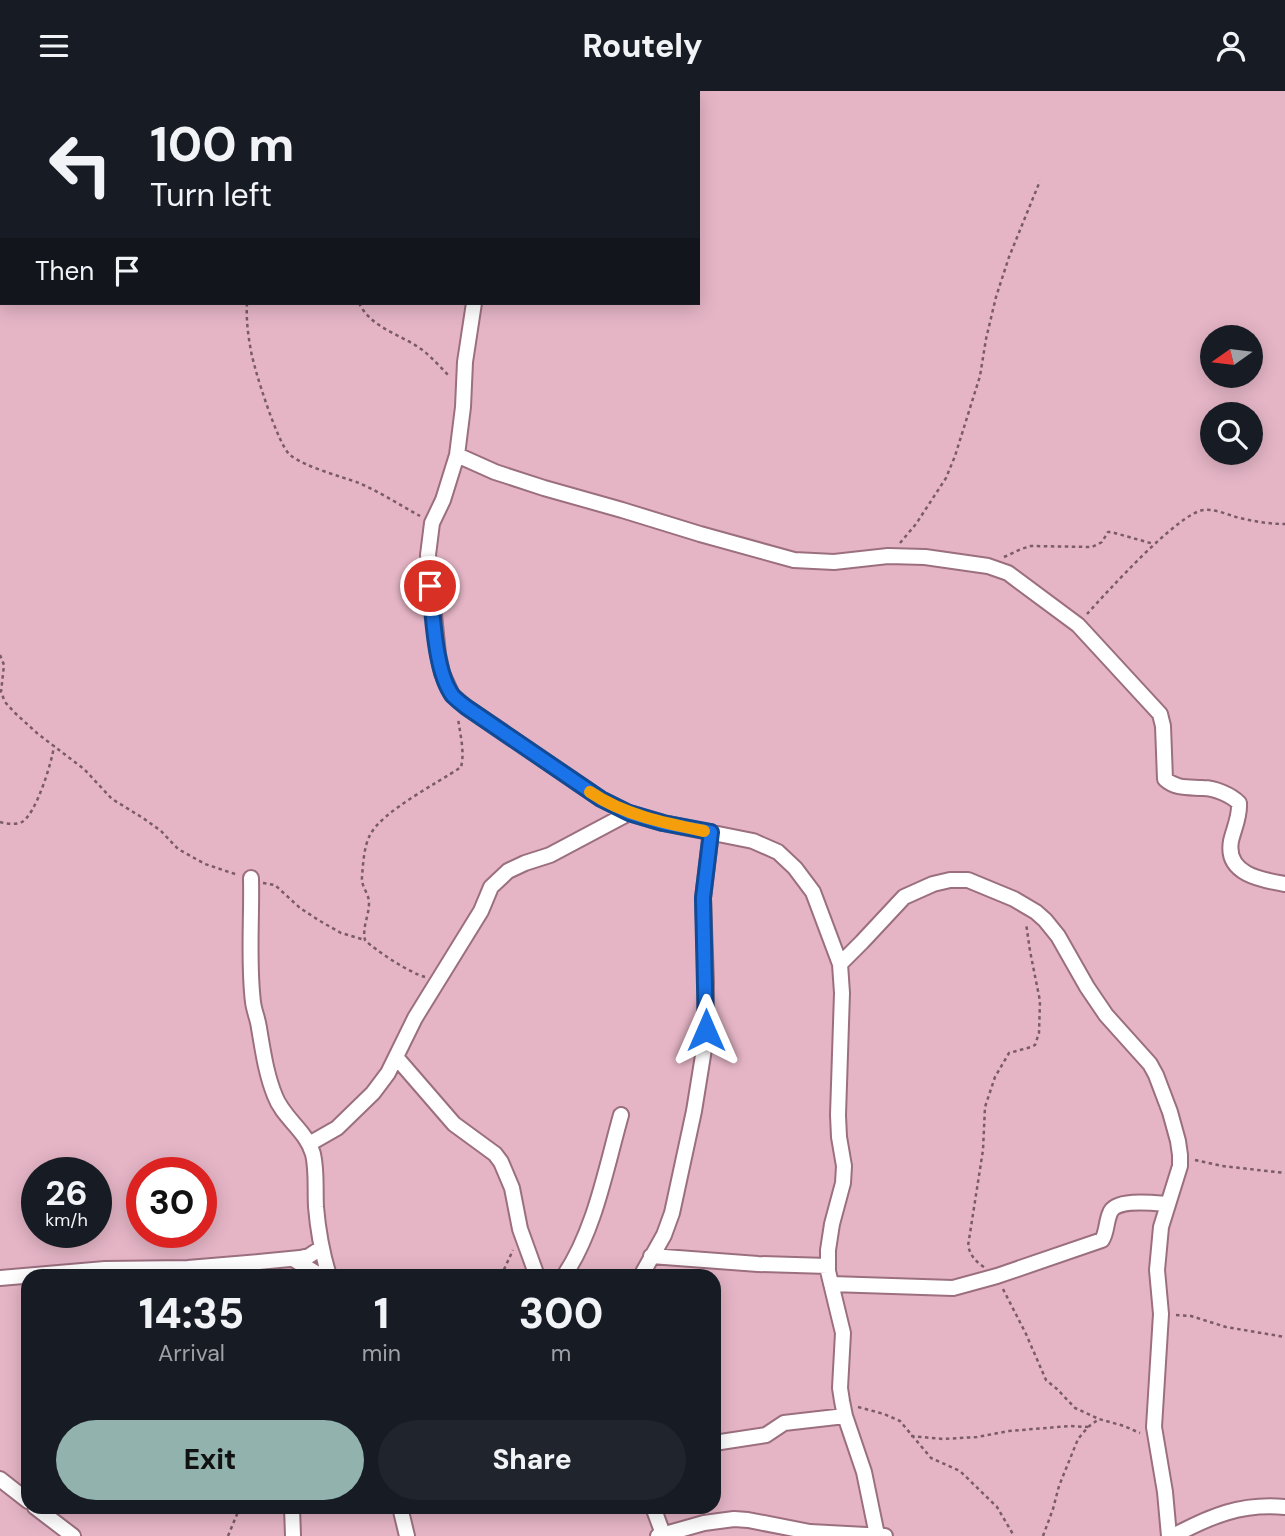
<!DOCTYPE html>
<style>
:root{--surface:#171b24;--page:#20242c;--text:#f1f3f6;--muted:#9ea1a6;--accent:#92b2ad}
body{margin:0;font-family:"DM Sans",sans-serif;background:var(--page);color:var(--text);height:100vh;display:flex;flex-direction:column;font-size:26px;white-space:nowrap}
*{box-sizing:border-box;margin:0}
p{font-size:23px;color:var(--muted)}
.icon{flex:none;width:38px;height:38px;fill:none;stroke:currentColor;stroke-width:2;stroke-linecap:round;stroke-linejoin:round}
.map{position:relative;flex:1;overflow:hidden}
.drawer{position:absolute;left:21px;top:1178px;width:700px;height:245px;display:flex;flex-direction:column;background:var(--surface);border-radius:21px;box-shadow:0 4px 18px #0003}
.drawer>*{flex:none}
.guide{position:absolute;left:0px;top:0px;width:700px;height:214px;box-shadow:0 4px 18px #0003;background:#171b24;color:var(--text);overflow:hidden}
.needle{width:46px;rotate:256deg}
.tools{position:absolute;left:1200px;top:234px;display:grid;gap:14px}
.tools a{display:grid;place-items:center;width:63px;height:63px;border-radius:50%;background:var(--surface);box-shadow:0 4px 18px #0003;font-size:35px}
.speed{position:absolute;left:21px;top:1066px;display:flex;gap:14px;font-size:35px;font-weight:700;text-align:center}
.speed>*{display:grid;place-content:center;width:91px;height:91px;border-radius:50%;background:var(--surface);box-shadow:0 4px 18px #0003;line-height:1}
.speed small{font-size:18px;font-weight:400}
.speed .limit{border:10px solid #d22;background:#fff;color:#111}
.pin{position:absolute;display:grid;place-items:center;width:60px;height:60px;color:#fff;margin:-30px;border:4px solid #fff;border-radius:50%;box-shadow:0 2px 7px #0007}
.me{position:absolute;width:77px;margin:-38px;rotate:0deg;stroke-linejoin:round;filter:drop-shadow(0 0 5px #0008)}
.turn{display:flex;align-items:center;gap:24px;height:147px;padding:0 35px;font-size:32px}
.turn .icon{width:91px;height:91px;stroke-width:2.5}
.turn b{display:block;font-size:49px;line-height:60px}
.then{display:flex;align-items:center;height:66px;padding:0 35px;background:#0003;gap:14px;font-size:26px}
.eta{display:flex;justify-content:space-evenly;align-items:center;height:119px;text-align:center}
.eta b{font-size:42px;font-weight:800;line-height:49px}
.button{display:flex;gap:14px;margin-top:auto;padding:14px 35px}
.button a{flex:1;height:80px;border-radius:42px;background:var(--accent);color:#111;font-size:28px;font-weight:800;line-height:80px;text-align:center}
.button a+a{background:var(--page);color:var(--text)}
header{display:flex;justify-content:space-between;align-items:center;height:91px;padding:0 35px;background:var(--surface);font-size:32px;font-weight:800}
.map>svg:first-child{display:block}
</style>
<header><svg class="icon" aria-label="menu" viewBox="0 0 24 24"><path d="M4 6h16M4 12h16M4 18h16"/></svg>Routely<svg class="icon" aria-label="person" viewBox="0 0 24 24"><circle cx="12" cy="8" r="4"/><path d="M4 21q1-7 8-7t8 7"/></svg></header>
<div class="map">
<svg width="1285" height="1445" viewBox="0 0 1285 1445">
<rect width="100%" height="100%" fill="#e5b5c6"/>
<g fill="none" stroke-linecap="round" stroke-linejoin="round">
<g stroke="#9b6f7f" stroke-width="18">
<path id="minor" d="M443 0 444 2
M41 2 42 0
M0 67 2 64
M474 212 465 271 463 316 457 364 443 409 432 432 428 464 438 563 442 582 452 604 466 616 601 708 629 722 663 732 753 750 778 761 795 777 813 801 840 873 842 902 838 1024 839 1046 844 1075 843 1092 832 1133 828 1159V1180L843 1242 840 1297 842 1310 845 1325 864 1381 877 1444
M457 364 495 381 544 397 622 419 700 443 794 469 834 471 888 465 925 466 988 475 1008 482 1078 534 1160 623 1163 635 1165 688C1176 698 1189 696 1203 697 1215 697 1231 704 1239 712 1240 726 1234 737 1231 750 1225 783 1261 789 1285 793
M251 787C252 828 248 870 253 911 254 920 258 928 259 937 263 960 266 983 275 1005 283 1027 306 1039 313 1063 317 1080 315 1098 316 1116 318 1140 322 1162 329 1185
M840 873 862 851 904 806 933 793 950 789H968L1014 808 1036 821 1045 829 1058 845 1087 896 1106 924 1150 973 1156 984 1170 1021 1178 1050 1180 1064V1075L1161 1136 1157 1179 1161 1223 1154 1336 1165 1401 1169 1445
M396 966 454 1033 495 1063 501 1071 512 1097 520 1138 537 1185
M309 1053 337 1037 373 1002 388 982 415 927 481 820 491 796 508 780 525 772 550 764 629 722
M651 1165 758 1173 828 1175
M293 1168 321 1185
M564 1185C595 1139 606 1077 621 1024
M641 1185 664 1144 672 1122 694 1020 705 952 706 891 703 807 711 741
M0 1187 105 1178 188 1177 259 1171 300 1167 309 1165 321 1157
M831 1193 953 1197 997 1185 1102 1149C1107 1141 1106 1131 1110 1122 1115 1107 1155 1112 1168 1113
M714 1352 766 1344 784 1332 845 1325
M0 1388 28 1410
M35 1416 73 1445
M292 1416 293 1445
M400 1416 407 1445
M653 1416 663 1443
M658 1445 704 1432 734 1428 748 1429 810 1441 885 1445
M1173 1445C1211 1425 1241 1412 1285 1416"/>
</g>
<path stroke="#7a5b67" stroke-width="2.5" stroke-dasharray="3.5 3.5" stroke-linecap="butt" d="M224 0 225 2
M0 166 2 167
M247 212C246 228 248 244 251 260 254 278 278 354 290 364 305 376 340 385 359 392 380 401 400 414 420 425
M359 212C371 237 400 243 421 258 432 266 441 277 450 286
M900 452 916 433 946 387 955 365 980 285 986 248 996 206 1009 166 1040 90
M1004 466 1021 458 1031 455 1092 456 1102 451 1108 441H1111L1154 453
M1087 523C1106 502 1179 421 1204 419 1215 418 1226 423 1236 426 1252 430 1268 433 1285 433
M0 564 4 574 1 601 5 611 15 622 38 643 84 678 112 708 143 727 161 740 178 758 205 773 238 784
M0 731C6 733 16 734 22 731 36 723 52 671 54 655
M263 792 275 794 300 817 320 830 341 842 365 849
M425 886C410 882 376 860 365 849 362 836 369 825 369 812 369 802 361 796 362 786 363 773 364 755 370 744 382 720 438 692 461 676 465 661 460 643 458 627
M1195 1069 1222 1075 1285 1082
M984 1176C975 1170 971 1165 968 1155L983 1059 985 1016 995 986 1009 962 1031 956 1035 954 1039 942 1040 910 1030 860 1026 832
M501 1185 513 1159
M1003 1198 1026 1243 1046 1289 1057 1298 1075 1317 1099 1328 1124 1335 1140 1342
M1176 1224 1191 1225 1226 1236 1285 1246
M858 1316 884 1323 900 1330 931 1367 960 1380 997 1416 1014 1445
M911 1345 943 1348 977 1346 1009 1340 1070 1335 1088 1336
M228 1445 240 1416
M1043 1445 1053 1418 1059 1395 1078 1348 1088 1336 1099 1328"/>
<use href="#minor" stroke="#fff" stroke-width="14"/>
</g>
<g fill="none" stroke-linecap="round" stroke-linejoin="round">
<g stroke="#114b97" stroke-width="18">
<path id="route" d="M430 495C433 524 435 582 453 605 457 609 462 613 466 616L601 708 629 722 663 732 711 741 703 807 706 939"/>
</g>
<use href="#route" stroke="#1a73e8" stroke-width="12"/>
<path stroke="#f59e0b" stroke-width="12" d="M590 701C624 724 664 732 704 740"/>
</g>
</svg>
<div class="tools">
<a><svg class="needle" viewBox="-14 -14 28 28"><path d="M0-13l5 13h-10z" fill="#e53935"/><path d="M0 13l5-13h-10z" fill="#9ea1a6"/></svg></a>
<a><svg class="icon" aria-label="search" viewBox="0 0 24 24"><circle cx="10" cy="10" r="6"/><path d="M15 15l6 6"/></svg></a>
</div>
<div class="speed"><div>26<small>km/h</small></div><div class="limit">30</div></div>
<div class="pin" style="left:430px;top:495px;background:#d93025"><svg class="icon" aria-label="arrive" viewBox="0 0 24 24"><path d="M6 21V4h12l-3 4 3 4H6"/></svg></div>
<svg class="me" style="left:706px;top:939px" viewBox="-20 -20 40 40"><path d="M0-17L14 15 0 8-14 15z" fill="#1a73e8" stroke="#fff" stroke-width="4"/></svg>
<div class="guide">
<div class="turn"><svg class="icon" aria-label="left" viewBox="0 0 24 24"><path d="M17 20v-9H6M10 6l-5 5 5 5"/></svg><div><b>100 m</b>Turn left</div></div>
<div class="then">Then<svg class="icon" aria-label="arrive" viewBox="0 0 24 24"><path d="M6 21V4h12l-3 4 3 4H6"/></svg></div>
</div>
<section class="drawer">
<div class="eta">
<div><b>14:35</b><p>Arrival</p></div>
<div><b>1</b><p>min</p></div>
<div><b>300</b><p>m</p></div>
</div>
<div class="button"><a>Exit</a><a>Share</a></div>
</section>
</div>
